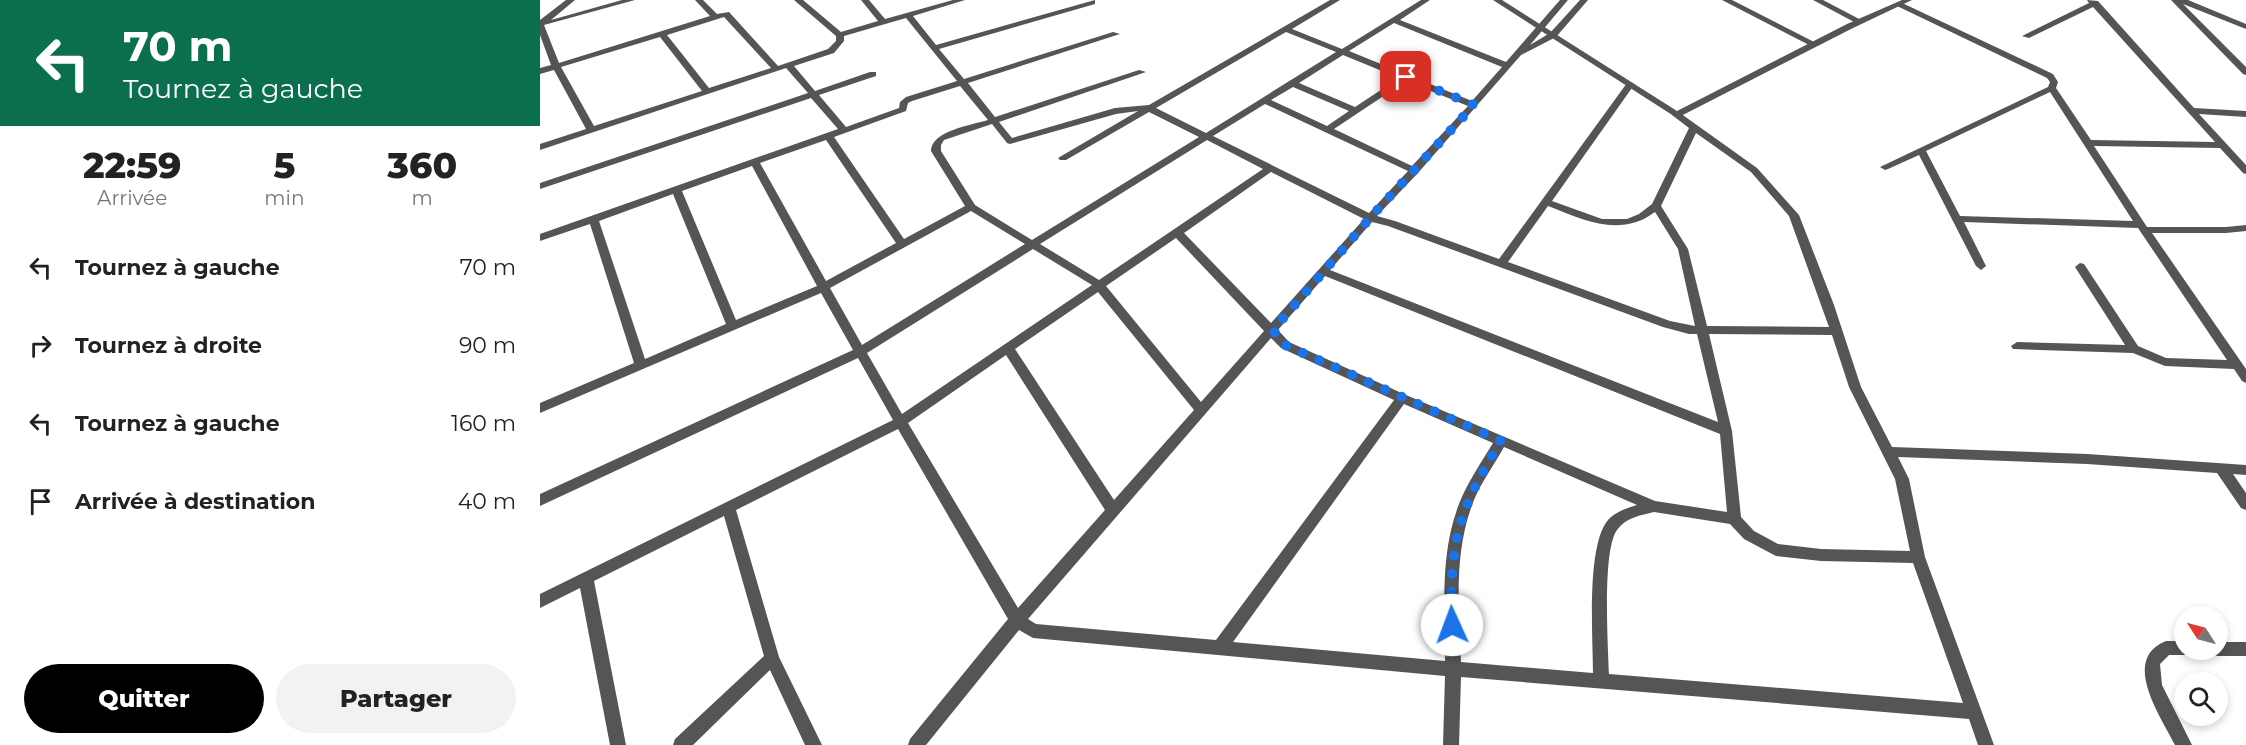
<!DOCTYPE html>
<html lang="fr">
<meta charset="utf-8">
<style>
:root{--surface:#fff;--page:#f2f2f2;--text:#222;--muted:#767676;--accent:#000}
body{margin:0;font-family:Montserrat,sans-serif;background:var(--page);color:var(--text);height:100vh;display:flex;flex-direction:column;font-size:22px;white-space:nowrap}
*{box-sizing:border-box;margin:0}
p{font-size:20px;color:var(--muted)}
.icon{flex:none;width:33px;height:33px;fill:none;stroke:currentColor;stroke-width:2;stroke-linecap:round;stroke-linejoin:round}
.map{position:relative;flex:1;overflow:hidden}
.panel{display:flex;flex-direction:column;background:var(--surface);width:540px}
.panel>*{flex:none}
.top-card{background:#0b6e4f;color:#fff;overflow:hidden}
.needle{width:39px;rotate:306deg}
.tools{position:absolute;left:1634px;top:606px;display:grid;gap:12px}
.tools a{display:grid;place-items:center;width:54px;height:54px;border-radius:50%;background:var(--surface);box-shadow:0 3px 9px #0003;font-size:30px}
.pin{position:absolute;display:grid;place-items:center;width:51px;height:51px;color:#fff;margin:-26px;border-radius:12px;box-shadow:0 3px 9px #0006}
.me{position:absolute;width:66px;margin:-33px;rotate:358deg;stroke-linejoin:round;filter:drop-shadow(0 0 4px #0008)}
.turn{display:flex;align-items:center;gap:21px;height:126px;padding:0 24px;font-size:27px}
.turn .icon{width:78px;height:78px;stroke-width:2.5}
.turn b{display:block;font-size:42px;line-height:51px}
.eta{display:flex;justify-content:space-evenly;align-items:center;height:102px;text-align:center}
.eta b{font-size:36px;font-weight:800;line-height:42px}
.primary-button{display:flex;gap:12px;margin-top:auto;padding:12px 24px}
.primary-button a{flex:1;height:69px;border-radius:36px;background:var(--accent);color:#fff;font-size:24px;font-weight:800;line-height:69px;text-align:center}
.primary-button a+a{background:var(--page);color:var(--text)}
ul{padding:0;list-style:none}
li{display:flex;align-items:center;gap:18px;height:78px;padding:0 24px}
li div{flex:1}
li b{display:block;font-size:22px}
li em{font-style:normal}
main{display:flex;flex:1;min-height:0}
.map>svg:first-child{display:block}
</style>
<main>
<section class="panel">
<div class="top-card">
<div class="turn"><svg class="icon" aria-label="left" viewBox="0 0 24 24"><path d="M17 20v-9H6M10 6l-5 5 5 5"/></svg><div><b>70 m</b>Tournez à gauche</div></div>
</div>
<div class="eta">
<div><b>22:59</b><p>Arrivée</p></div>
<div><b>5</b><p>min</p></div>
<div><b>360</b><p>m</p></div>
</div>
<ul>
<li><svg class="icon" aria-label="left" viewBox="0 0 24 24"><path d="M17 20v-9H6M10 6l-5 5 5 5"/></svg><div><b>Tournez à gauche</b></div><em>70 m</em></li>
<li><svg class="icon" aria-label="right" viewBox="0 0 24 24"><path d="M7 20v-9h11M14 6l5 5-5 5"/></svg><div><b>Tournez à droite</b></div><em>90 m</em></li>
<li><svg class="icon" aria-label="left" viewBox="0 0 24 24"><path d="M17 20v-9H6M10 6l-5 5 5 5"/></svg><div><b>Tournez à gauche</b></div><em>160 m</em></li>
<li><svg class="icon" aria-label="arrive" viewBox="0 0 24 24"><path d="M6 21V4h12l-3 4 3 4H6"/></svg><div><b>Arrivée à destination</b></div><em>40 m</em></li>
</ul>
<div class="primary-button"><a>Quitter</a><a>Partager</a></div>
</section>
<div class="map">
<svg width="1706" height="745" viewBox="0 0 1706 745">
<rect width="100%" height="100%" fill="#fff"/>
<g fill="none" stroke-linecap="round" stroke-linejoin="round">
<path fill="#555" fill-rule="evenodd" d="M26 0H35L11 20 82 0H95L4 25 19 63 170 16 155 0H163L177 14 189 12 238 66 288 49 296 41V36L254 0H263L301 32 338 21 321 0H329L345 19 413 0H425L373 16 396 45 555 0V4L399 49 424 79 573 32 580 34 428 83 455 117 599 70 606 72 459 122 472 138 575 108 609 105 790 0H800L752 29 802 49 881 0H890L860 20 966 62 1020 0H1028L990 45 1010 33 1040 0H1048L1016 37 981 55 878 173 837 216 855 221 959 259 1087 83H1093L1094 85 1012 201 1062 219H1087L1099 214 1112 204 1149 128 1132 115 1137 112 1140 113 1217 168 1259 215 1294 305 1321 387 1352 447 1547 454 1706 465V475L1693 474 1706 493V510L1701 508 1677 473 1547 464 1358 457 1369 479 1385 557 1454 745H1438L1429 719 921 677 919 745H903L905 676 493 638 479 630 386 745H368L370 739 468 619 358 429 196 510 239 657 282 745H265L230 670 153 745H133L135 739 224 656 184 516 54 581 86 745H70L40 588 0 608V594L353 420 318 358 0 506V494L313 350 281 293 0 413V403L94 363 50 224 0 241V234L298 129 271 98 0 189V183L268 93 246 68 0 150V144L46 129 14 70 0 74V68L11 65 0 35V20ZM184 17 231 68 169 88 127 35ZM366 18 417 81 366 97 360 102 359 108 306 127 279 95 336 76V72H330L275 91 254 66 294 53 304 41V36ZM854 23 962 67 932 101 809 51ZM746 32 796 52 666 133 616 108ZM120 37 162 91 54 126 21 67ZM803 55 859 78 815 107 759 83ZM866 81 928 106 872 166 794 129ZM420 86 448 120C431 125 391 131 391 151L425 206 364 239 294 137 366 111 368 103 372 101ZM753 87 809 111 787 126 731 100ZM725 104 868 171 829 213 673 136ZM598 111 518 158 520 160H526L609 112 659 137 492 240 435 205 401 151V145L404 140 452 124 467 143 470 144 576 114ZM1156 133 1211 172 1249 216 1289 327 1167 326 1148 249 1121 206ZM286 140 356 243 286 281 220 163ZM667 140 723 169 559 280 500 244ZM212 166 277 286 196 320 142 191ZM731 172 824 219 731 323 644 233ZM133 194 186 324 105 359 59 221ZM1008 206C1044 220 1080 238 1115 212L1138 249 1155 326 1130 321 968 262ZM431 211 485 244 322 345 290 288ZM832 222 848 226 1123 327 1149 334H1157L1178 422 790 270ZM636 238 724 331 661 402 566 286ZM493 249 552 285 362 414 327 353ZM785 276 1180 434 1187 512 1115 501 866 395 749 342 738 330ZM558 292 654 410 574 500 475 349ZM1169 334 1292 335 1309 387 1355 479 1370 551 1281 549 1238 544 1214 531 1201 517 1192 431ZM731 338 741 348 854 400 676 640 496 624 488 619ZM466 355 565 510 478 608 368 423ZM864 404 953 443C942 461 930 479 921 499 899 551 905 607 905 661L693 642ZM964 447 1097 505C1087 508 1075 512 1068 520 1046 546 1053 638 1053 673L921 662C919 608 913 552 934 500 942 481 954 465 964 447ZM1114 512 1190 524 1204 539 1236 556 1281 561 1373 563 1423 703 1069 674C1068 646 1062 550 1077 530 1085 518 1101 515 1114 512Z
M1182 0H1192L1278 44 1271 46Z
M1273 0H1283L1323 21 1316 23Z
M1547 0 1558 1 1654 108 1706 111V117L1659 114 1706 165V174L1703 173 1680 148 1554 146 1607 227H1686L1706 225V231L1686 233H1612L1706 369V383L1702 381 1694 369 1625 366 1593 353 1473 349 1471 346 1477 342 1585 345 1535 267 1540 263 1544 264 1598 346 1626 358 1687 360 1598 228 1424 222 1446 266 1441 270 1436 266 1379 155 1348 169 1345 170 1340 167 1508 87 1510 82 1507 78 1357 6 1356 4 1360 2 1513 74 1518 82 1516 88 1551 140 1675 142 1553 7 1489 38 1482 36 1549 3ZM1510 92 1593 221 1420 216 1386 151Z
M1631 0H1648L1706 24V29L1643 4 1706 67V75L1703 74Z
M1626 641H1644V650H1651L1649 653 1644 655H1629L1620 664 1622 685 1652 745H1635C1621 717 1580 659 1626 641Z
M1677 642H1706V656H1677L1672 654 1670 650H1677Z"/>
<path fill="#555" fill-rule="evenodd" d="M953 0H962L1137 111 1307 24 1362 0H1372L1313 28 1137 118Z"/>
</g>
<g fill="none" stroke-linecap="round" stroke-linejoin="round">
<path stroke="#1a73e8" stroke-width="10" stroke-dasharray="0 18" d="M866 77 934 105 830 218 733 330 745 345 961 441C918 510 909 544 912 625"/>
</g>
</svg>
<div class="tools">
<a><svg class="needle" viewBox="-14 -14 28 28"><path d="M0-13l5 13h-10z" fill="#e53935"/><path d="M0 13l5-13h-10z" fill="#767676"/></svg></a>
<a><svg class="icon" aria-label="search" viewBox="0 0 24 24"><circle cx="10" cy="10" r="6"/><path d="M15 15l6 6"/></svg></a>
</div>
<div class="pin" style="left:866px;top:77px;background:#d93025"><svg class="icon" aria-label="arrive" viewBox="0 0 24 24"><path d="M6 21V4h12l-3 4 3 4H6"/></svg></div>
<svg class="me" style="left:912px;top:625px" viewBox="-20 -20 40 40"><circle r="19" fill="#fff"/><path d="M0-13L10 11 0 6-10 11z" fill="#1a73e8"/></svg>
</div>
</main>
